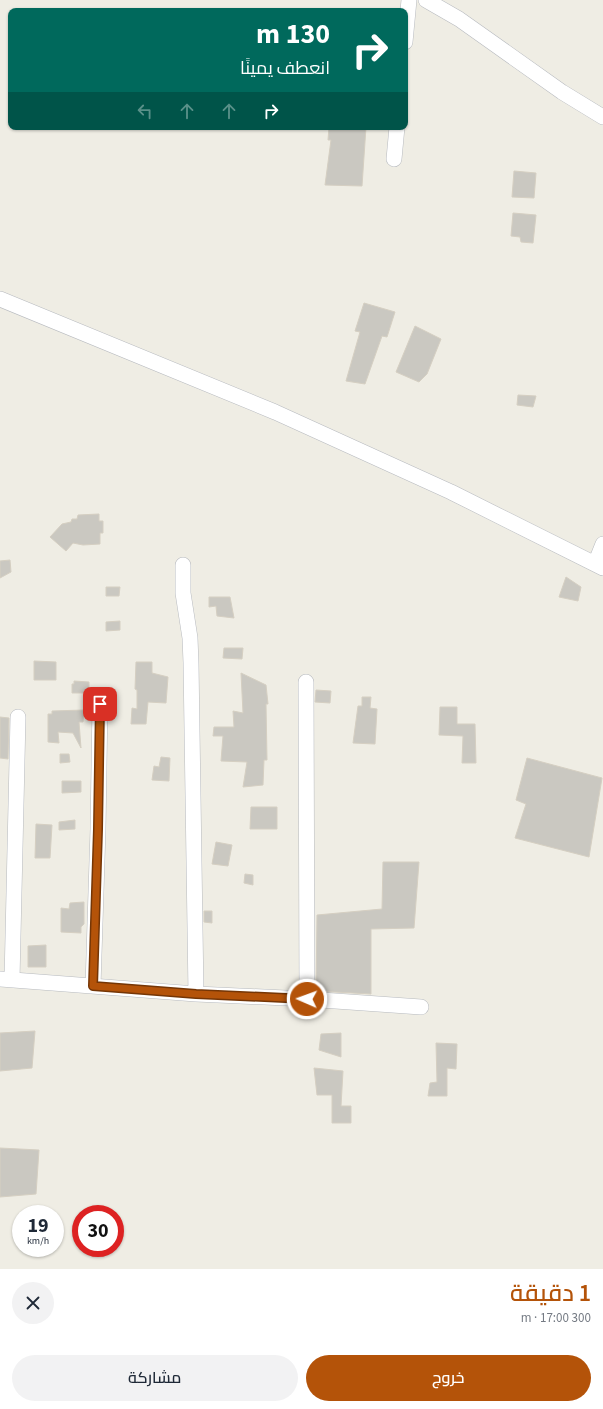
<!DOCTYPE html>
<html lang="ar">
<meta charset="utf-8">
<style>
:root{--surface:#fff;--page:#f2f2f3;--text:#1f2937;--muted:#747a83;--accent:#b45309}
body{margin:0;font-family:"Source Sans 3",Cairo,sans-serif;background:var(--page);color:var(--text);direction:rtl;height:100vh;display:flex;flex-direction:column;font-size:15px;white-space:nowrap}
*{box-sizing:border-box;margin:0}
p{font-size:13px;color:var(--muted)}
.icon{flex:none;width:22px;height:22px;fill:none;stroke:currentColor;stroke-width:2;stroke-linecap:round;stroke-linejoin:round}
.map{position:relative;height:1269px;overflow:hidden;direction:ltr}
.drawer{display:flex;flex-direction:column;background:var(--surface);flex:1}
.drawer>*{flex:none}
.guide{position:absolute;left:8px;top:8px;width:400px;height:122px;border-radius:8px;box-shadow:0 1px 3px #0004;direction:rtl;background:#00695c;color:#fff;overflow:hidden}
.speed{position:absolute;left:12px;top:1205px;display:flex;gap:8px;font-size:20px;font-weight:700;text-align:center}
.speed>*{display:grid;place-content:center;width:52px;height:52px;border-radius:50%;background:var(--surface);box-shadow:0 1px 3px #0004;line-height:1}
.speed small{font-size:10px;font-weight:400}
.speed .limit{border:6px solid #d22;background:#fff;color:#111}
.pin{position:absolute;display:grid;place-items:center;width:34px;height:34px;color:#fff;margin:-17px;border-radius:8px;box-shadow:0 2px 6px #0006}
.me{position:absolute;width:44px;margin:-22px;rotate:272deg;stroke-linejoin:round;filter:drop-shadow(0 0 3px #0008)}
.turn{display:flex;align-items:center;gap:14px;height:84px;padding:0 12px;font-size:18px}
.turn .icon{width:52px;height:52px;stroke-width:2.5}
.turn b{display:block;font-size:28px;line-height:34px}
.lanes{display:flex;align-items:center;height:38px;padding:0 12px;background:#0003;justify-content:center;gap:20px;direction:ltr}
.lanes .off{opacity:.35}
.round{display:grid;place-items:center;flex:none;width:42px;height:42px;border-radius:21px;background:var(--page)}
.summary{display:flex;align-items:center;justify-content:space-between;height:68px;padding:0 12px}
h1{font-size:24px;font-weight:600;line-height:30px;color:var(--accent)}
.primary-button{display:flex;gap:8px;margin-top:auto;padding:8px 12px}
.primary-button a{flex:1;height:46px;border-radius:24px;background:var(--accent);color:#fff;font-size:16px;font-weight:600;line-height:46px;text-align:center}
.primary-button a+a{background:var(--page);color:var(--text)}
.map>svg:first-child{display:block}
</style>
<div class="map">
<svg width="603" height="1269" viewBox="0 0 603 1269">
<rect width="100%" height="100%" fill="#efede4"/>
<path fill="#cac8c1" stroke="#d5cfc2" d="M329 127H366L362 186 325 185 331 140H328Z
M514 171 536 173 534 198 512 197Z
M513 213 536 215 533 243 521 242 520 237 511 236Z
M364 303 395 312 387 337 382 336 365 384 346 381 360 332 355 331Z
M415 326 441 339 427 374 419 382 396 372Z
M518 395 536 396 533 407 517 405Z
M99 514V521H103V533H100V544L83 545 73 543 66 551 50 537 62 524 71 522 72 519H77L78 515Z
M10 560 11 572 0 578V561Z
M566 577 581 587 578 601 559 597Z
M106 587H120L119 596H106Z
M209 597H230L234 618 217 616 216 606 209 607Z
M120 621V630L106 631V622Z
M224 648H243L242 659 223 658Z
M34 661 56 662V680H34Z
M136 662H152V673L168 677 166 703 148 702 146 724H131L132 708 137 709V690L135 689Z
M241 673 266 685 268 704H266L267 760H264L263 785 243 787 247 762 221 761 223 736H213L214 727H234L233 711 243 713Z
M74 681 89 682V690L84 691 83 693H72V684H74Z
M316 690 331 691 330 703 315 702Z
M362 697H371L370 708 377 709 375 744 353 743 358 706H362Z
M440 707H457V724H475L476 763H462L463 736 439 735Z
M84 710 83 722H79L81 748 73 733 58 732 59 743 48 742V714H52V711Z
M0 717 9 718 8 759 0 758Z
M60 754H69L70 762 60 763Z
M161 757 170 758 169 781 152 780 154 766 159 767Z
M527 758 602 778 589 857 515 838 526 804 516 800Z
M62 781H81V792L62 793Z
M251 807H277V829H250Z
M75 820V829L59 830V822Z
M36 824 52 825 50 858H35Z
M216 842 232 845 228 866 212 864Z
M383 862H419L414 928 371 929V994L316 991 317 915 382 909Z
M245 874 253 875V885L244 883Z
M84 902V924L81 927V933L61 932V908L69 909 70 903Z
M204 911H212V923L204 922Z
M46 945V967H28V946Z
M35 1031 32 1068 0 1071V1033Z
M341 1033V1057L319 1050 321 1034Z
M436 1043 457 1044 456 1069 447 1068V1096H428L430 1083 437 1082Z
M314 1068 343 1071 341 1106H351V1123H332V1095H317Z
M0 1148 39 1150 36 1194 0 1197Z"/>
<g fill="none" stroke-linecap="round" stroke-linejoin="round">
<g stroke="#b7babf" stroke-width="16">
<path id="minor" d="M426 0 459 19 562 92 603 117
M405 42 409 0
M394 159 397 127
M0 299 275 412 451 492 603 568
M595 564 603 544
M183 565V593L190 638 191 663 196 994
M306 682 307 999
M0 979 196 994 307 999 421 1007
M12 980 18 717
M93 986 98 829 100 704"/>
</g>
<use href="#minor" stroke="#fff" stroke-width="15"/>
</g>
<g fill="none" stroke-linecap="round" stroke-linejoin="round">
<g stroke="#753606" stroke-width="10">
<path id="route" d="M100 704 98 829 93 986 196 994 307 999"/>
</g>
<use href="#route" stroke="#b45309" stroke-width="7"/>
</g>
</svg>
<div class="speed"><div>19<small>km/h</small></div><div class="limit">30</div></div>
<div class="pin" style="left:100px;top:704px;background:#d93025"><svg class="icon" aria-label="arrive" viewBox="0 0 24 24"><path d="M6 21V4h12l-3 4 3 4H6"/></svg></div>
<svg class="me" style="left:307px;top:999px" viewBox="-20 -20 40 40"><circle r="17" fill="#b45309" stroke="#fff" stroke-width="3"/><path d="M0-11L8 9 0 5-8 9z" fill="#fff"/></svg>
<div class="guide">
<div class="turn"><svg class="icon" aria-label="right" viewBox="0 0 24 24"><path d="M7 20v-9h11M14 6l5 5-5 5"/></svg><div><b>130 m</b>انعطف يمينًا</div></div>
<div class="lanes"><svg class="icon off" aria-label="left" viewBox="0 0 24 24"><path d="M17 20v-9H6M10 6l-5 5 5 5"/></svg><svg class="icon off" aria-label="ahead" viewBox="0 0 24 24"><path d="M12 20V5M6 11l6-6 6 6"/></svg><svg class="icon off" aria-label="ahead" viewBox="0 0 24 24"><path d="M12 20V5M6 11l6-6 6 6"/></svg><svg class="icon" aria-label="right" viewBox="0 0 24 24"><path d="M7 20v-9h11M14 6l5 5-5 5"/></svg></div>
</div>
</div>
<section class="drawer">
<div class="summary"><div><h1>1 دقيقة</h1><p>300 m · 17:00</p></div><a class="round"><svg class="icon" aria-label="close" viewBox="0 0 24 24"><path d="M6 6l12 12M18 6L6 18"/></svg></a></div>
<div class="primary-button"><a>خروج</a><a>مشاركة</a></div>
</section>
